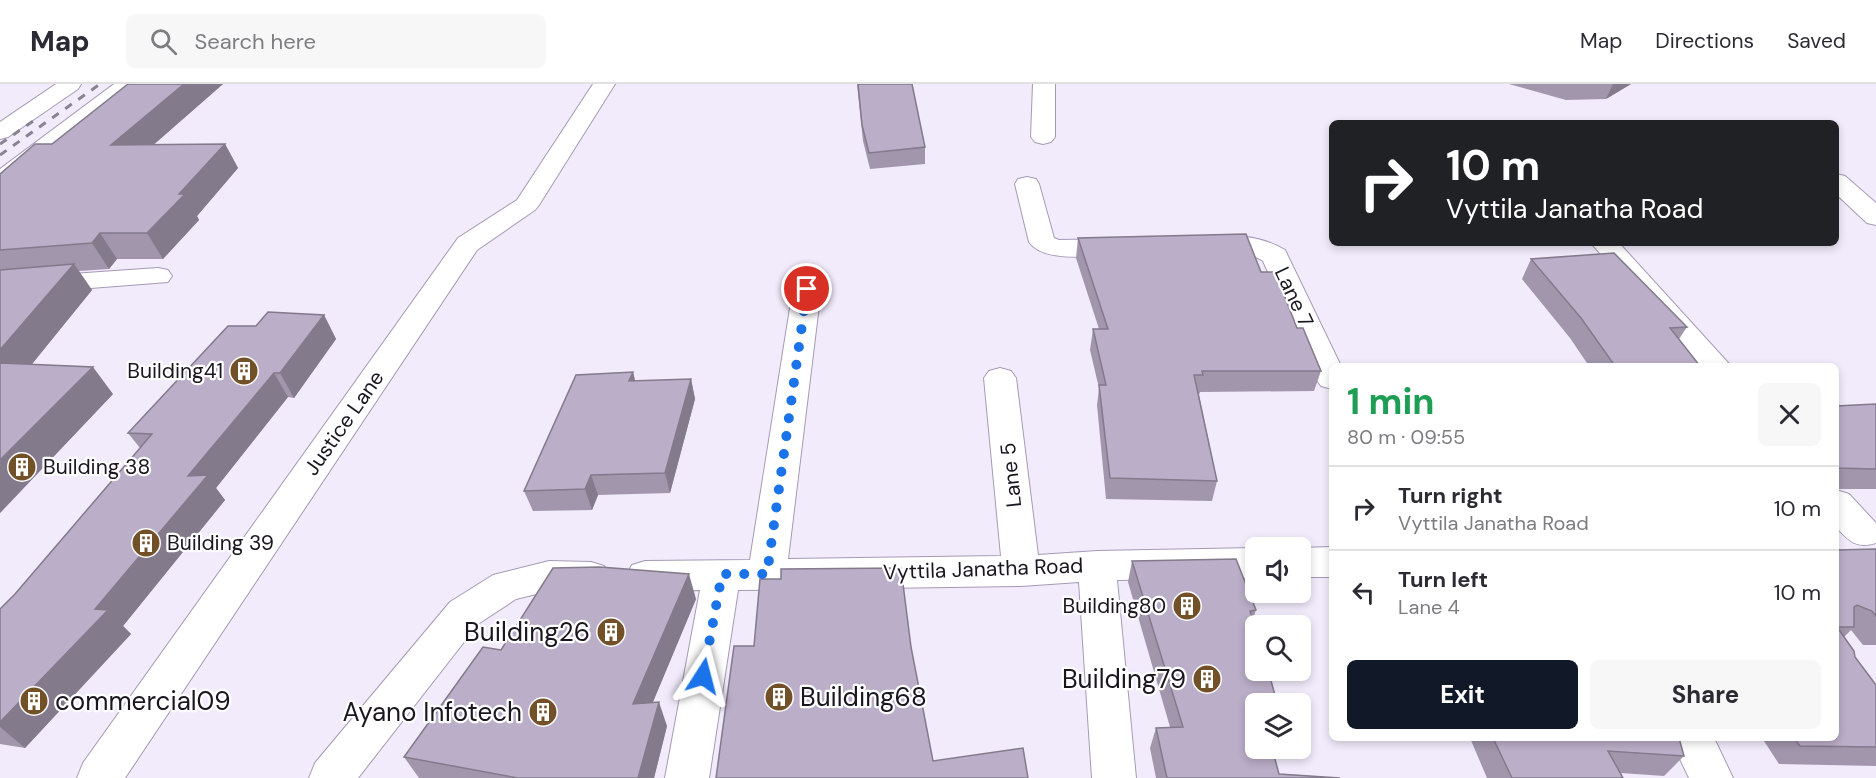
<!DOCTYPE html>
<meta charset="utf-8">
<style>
:root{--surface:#fff;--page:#f7f7f7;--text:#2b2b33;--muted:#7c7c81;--line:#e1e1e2;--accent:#111827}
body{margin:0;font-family:"DM Sans",sans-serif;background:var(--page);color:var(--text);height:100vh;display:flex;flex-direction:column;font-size:22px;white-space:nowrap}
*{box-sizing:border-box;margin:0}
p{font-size:20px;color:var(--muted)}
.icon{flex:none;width:33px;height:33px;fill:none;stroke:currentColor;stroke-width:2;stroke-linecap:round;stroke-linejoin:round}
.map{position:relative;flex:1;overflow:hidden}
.drawer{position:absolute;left:1329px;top:279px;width:510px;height:378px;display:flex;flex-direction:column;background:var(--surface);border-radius:9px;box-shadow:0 3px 9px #0003}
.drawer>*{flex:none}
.hud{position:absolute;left:1329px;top:36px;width:510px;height:126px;border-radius:9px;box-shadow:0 3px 9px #0003;background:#202124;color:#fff;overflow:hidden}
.controls{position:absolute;left:1245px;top:453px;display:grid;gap:12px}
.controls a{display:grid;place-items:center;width:66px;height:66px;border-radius:9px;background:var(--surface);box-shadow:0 3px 9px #0003;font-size:30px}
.pin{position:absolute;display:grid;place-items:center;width:51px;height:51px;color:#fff;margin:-26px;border:3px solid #fff;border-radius:50%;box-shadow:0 2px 6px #0007}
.me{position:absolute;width:66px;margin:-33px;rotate:9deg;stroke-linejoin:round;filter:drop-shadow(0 0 4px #0008)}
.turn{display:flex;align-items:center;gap:21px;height:126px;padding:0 18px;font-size:27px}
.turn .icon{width:78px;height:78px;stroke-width:2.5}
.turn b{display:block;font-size:42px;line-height:51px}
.round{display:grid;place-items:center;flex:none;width:63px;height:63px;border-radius:9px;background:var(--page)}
.head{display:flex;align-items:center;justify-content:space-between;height:102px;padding:0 18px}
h1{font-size:36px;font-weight:700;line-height:45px;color:#1e9e55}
.primary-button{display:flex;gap:12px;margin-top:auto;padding:12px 18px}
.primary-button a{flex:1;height:69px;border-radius:9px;background:var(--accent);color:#fff;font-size:24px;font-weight:700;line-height:69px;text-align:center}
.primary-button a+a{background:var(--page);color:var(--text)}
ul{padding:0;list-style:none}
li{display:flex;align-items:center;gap:18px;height:84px;padding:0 18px;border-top:2px solid var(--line)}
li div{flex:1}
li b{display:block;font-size:22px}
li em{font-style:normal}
header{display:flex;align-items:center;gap:36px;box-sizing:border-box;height:84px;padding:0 30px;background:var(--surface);border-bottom:2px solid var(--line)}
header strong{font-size:28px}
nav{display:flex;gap:33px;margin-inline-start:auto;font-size:21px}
.search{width:420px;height:54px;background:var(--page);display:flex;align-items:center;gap:15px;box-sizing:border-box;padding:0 21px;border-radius:9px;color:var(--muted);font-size:22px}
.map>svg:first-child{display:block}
</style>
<header>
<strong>Map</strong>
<div class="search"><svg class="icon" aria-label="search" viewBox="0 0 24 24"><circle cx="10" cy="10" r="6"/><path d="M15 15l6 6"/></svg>Search here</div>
<nav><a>Map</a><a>Directions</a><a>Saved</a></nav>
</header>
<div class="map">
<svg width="1876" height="694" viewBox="0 0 1876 694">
<rect width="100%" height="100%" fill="#f2ebfc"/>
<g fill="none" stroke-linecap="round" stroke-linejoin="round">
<g stroke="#a59ab5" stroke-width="2">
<path id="street" d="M593 0H615L539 121 535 126 477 166 125 694H77L83 679 458 154 517 116Z
M1033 0H1055V53L1051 58 1043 60 1035 58 1031 53Z
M1836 90 1845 92 1876 119V141L1867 139 1836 110Z
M1027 93 1036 95 1039 100 1054 154 1059 156 1121 155 1131 157 1134 163 1131 169 1121 171C1097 171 1044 180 1029 158L1015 100 1018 95Z
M1206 152C1234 151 1260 151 1285 166L1341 282H1332V305L1321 302 1316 295 1263 177C1242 163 1220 171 1197 166L1193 160 1197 154Z
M1591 159H1619L1731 282H1699Z
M158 184 168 186 172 192 168 198 0 211V195Z
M807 197 817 199 821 205 788 475 1001 472 984 294 989 287 1000 284 1011 287 1016 294 1038 471 1097 467 1256 464V494L1117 496 1136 694H1092L1079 498 1021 502 738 506 709 694H665L700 506 645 507 632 503 626 492 632 481 645 477 750 476 793 205 797 199Z
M1836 406 1849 410 1876 439V459C1856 465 1849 457 1836 443Z
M1332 463V493H1300L1299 464Z
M549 477 591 478 604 482 610 493 604 504 591 508 549 507 516 515 478 540 358 694H309L315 679 450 518 493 491Z
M1670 654H1714L1733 694H1689Z"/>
</g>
<g stroke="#a59ab5" stroke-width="2">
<path id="primary" d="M56 0H81L78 5 8 53 0 55V38Z
M114 0H139L9 102 0 104V85Z"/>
</g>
<use href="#street" fill="#fff" fill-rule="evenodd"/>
<use href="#primary" fill="#fff" fill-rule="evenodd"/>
<path stroke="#888390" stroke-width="3" stroke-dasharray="8 8" stroke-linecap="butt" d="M0 60 39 33
M0 71 100 0"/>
</g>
<path fill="#a196ac" d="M128 0H223L154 60H225L238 84 197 132 199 136 163 175H117L109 185 79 187 92 206 31 281 113 310 0 429V90L52 60Z
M857 0H912L925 63V80L870 85 863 57Z
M1509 0H1631L1606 15 1566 16Z
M1078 154 1261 188 1297 244 1321 287 1314 307 1200 308 1199 311 1217 397 1212 417 1106 415 1097 321 1099 304 1090 266 1093 245H1099L1076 174Z
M1531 175 1687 243 1679 255 1700 282H1589L1570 254 1522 195Z
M324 231 336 255 294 314 288 313 216 404 225 416 123 542 131 550 25 664 0 660V525L15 510 140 364 128 349 256 242Z
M633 288 635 297 691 295 695 315 670 409 598 411 592 426 533 427 524 407Z
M1876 320V405H1836V322Z
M1876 465V561H1863L1851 546 1844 553 1855 573 1876 601V682L1779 680 1762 654H1836V466Z
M1132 477 1256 526 1253 535 1275 611 1272 620H1256L1279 690 1340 694H1156L1150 664 1156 644 1170 643 1128 498Z
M696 515 653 618 667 642 654 694H419L404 673 501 566Z
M1470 654H1679L1684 672 1664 692 1621 689 1623 694H1487Z"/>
<path fill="#837a8c" d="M184 0H223L126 85 111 61Z
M1613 0H1631L1606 15Z
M225 60 238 84 197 132 199 136 163 175 147 149 179 110Z
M100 149 117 175 109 185 92 159Z
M74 180 92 206 11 306 0 292V266Z
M324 231 336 255 294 314 280 289Z
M93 283 113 310 0 429V376Z
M633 288 638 309 629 297Z
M274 289 288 313 216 404 225 416 123 542 131 550 25 664 0 643V638L188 392Z
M691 295 695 315 670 409 665 389Z
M591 391 598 411 592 426 585 405Z
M689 490 696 515 642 644 633 620Z
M659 618 667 642 654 694H638Z"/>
<path fill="#bbaec8" stroke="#837a8c" stroke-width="1.5" d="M128 0H184L111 61 225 60 179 110H185L147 149H100L92 159 0 166V90L35 60H52Z
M858 0H912L925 63 869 69 862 41Z
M1246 150 1261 188H1275L1297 244H1303L1321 287H1202L1203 291H1194L1217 397 1110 394 1099 301H1106L1093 245H1108L1078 154Z
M1614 169 1687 243 1670 244 1700 282H1615L1581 234 1531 175Z
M74 180 0 266V186Z
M268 228 324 231 280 289H274L188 392 208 391 95 525 108 526 0 638V525L15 510 152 350 128 349 228 242H256Z
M0 279 93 283 0 376Z
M633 288 629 297 691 295 665 389 591 391 585 405 524 407 576 291Z
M1876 320V385L1836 384V322Z
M1876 465V532L1872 527 1857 521 1854 523V543H1837L1854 567 1855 573 1876 601V663L1800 662 1794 654H1836V466Z
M1236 475 1256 526 1250 527 1256 544V586H1268L1275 611 1260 613 1262 620H1256V664H1272L1279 690 1340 694H1167L1156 644 1183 643 1132 477Z
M600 483 689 490 633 620 659 618 638 694H518L404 673 483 563 501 566 553 484Z
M901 484 911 563 933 677 1023 664 1028 694H716L734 562H754L760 495H781V485Z
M1493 654H1679L1684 672 1608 667 1623 694H1512Z"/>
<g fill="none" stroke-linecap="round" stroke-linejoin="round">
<path stroke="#1a73e8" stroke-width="10" stroke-dasharray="0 18" d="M703 592 722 490H767L807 205"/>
</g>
<defs>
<g id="building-disc" transform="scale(1.5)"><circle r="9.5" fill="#735128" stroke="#fff"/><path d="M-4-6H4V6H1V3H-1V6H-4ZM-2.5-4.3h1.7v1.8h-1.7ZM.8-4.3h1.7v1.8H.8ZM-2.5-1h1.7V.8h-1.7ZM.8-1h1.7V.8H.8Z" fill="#fff"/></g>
</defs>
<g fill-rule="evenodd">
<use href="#building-disc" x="244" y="287"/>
<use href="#building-disc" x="22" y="383"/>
<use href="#building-disc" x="146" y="459"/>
<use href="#building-disc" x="1187" y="522"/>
<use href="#building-disc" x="611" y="548"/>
<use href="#building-disc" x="1207" y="595"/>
<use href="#building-disc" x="779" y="613"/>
<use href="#building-disc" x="34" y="617"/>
<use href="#building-disc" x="543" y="628"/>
</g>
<g text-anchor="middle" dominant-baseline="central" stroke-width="4.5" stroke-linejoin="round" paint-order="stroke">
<g font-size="21" fill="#1a1620" stroke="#fff">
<text transform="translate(1294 213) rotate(65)">Lane 7</text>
<text transform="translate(344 339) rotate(-55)">Justice Lane</text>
<text transform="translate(1011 391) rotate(-96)">Lane 5</text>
<text transform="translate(983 485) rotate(-2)">Vyttila Janatha Road</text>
</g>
<g font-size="21" fill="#1a1620" stroke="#fff" text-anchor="end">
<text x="223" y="287">Building41</text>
<text x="43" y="383" text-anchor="start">Building 38</text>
<text x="167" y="459" text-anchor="start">Building 39</text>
<text x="1166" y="522">Building80</text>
</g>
<g font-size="26" fill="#1a1620" stroke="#fff" text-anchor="end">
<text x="590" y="548">Building26</text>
<text x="1186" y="595">Building79</text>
<text x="800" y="613" text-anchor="start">Building68</text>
<text x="55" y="617" text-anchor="start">commercial09</text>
<text x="522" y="628">Ayano Infotech</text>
</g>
</g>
</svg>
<div class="controls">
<a><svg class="icon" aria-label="sound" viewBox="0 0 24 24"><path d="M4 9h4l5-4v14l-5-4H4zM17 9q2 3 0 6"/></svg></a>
<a><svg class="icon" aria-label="search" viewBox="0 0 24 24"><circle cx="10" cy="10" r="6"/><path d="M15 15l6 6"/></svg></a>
<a><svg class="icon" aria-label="layers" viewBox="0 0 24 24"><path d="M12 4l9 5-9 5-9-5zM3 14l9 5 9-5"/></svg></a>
</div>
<div class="pin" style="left:807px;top:205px;background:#d93025"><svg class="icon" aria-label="arrive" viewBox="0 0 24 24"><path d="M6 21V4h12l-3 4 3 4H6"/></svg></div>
<svg class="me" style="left:703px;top:592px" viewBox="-20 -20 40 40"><path d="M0-17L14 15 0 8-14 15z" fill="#1a73e8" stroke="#fff" stroke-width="4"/></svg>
<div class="hud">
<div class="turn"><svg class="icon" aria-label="right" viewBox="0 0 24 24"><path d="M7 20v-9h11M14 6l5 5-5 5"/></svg><div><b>10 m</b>Vyttila Janatha Road</div></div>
</div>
<section class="drawer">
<div class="head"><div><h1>1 min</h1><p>80 m · 09:55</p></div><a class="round"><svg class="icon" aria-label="close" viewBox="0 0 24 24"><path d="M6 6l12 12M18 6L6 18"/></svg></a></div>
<ul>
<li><svg class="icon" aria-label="right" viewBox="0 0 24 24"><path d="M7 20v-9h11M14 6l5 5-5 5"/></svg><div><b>Turn right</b><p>Vyttila Janatha Road</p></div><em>10 m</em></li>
<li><svg class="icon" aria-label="left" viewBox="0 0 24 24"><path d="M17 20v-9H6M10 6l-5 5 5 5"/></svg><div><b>Turn left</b><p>Lane 4</p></div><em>10 m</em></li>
</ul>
<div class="primary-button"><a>Exit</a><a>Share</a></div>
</section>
</div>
